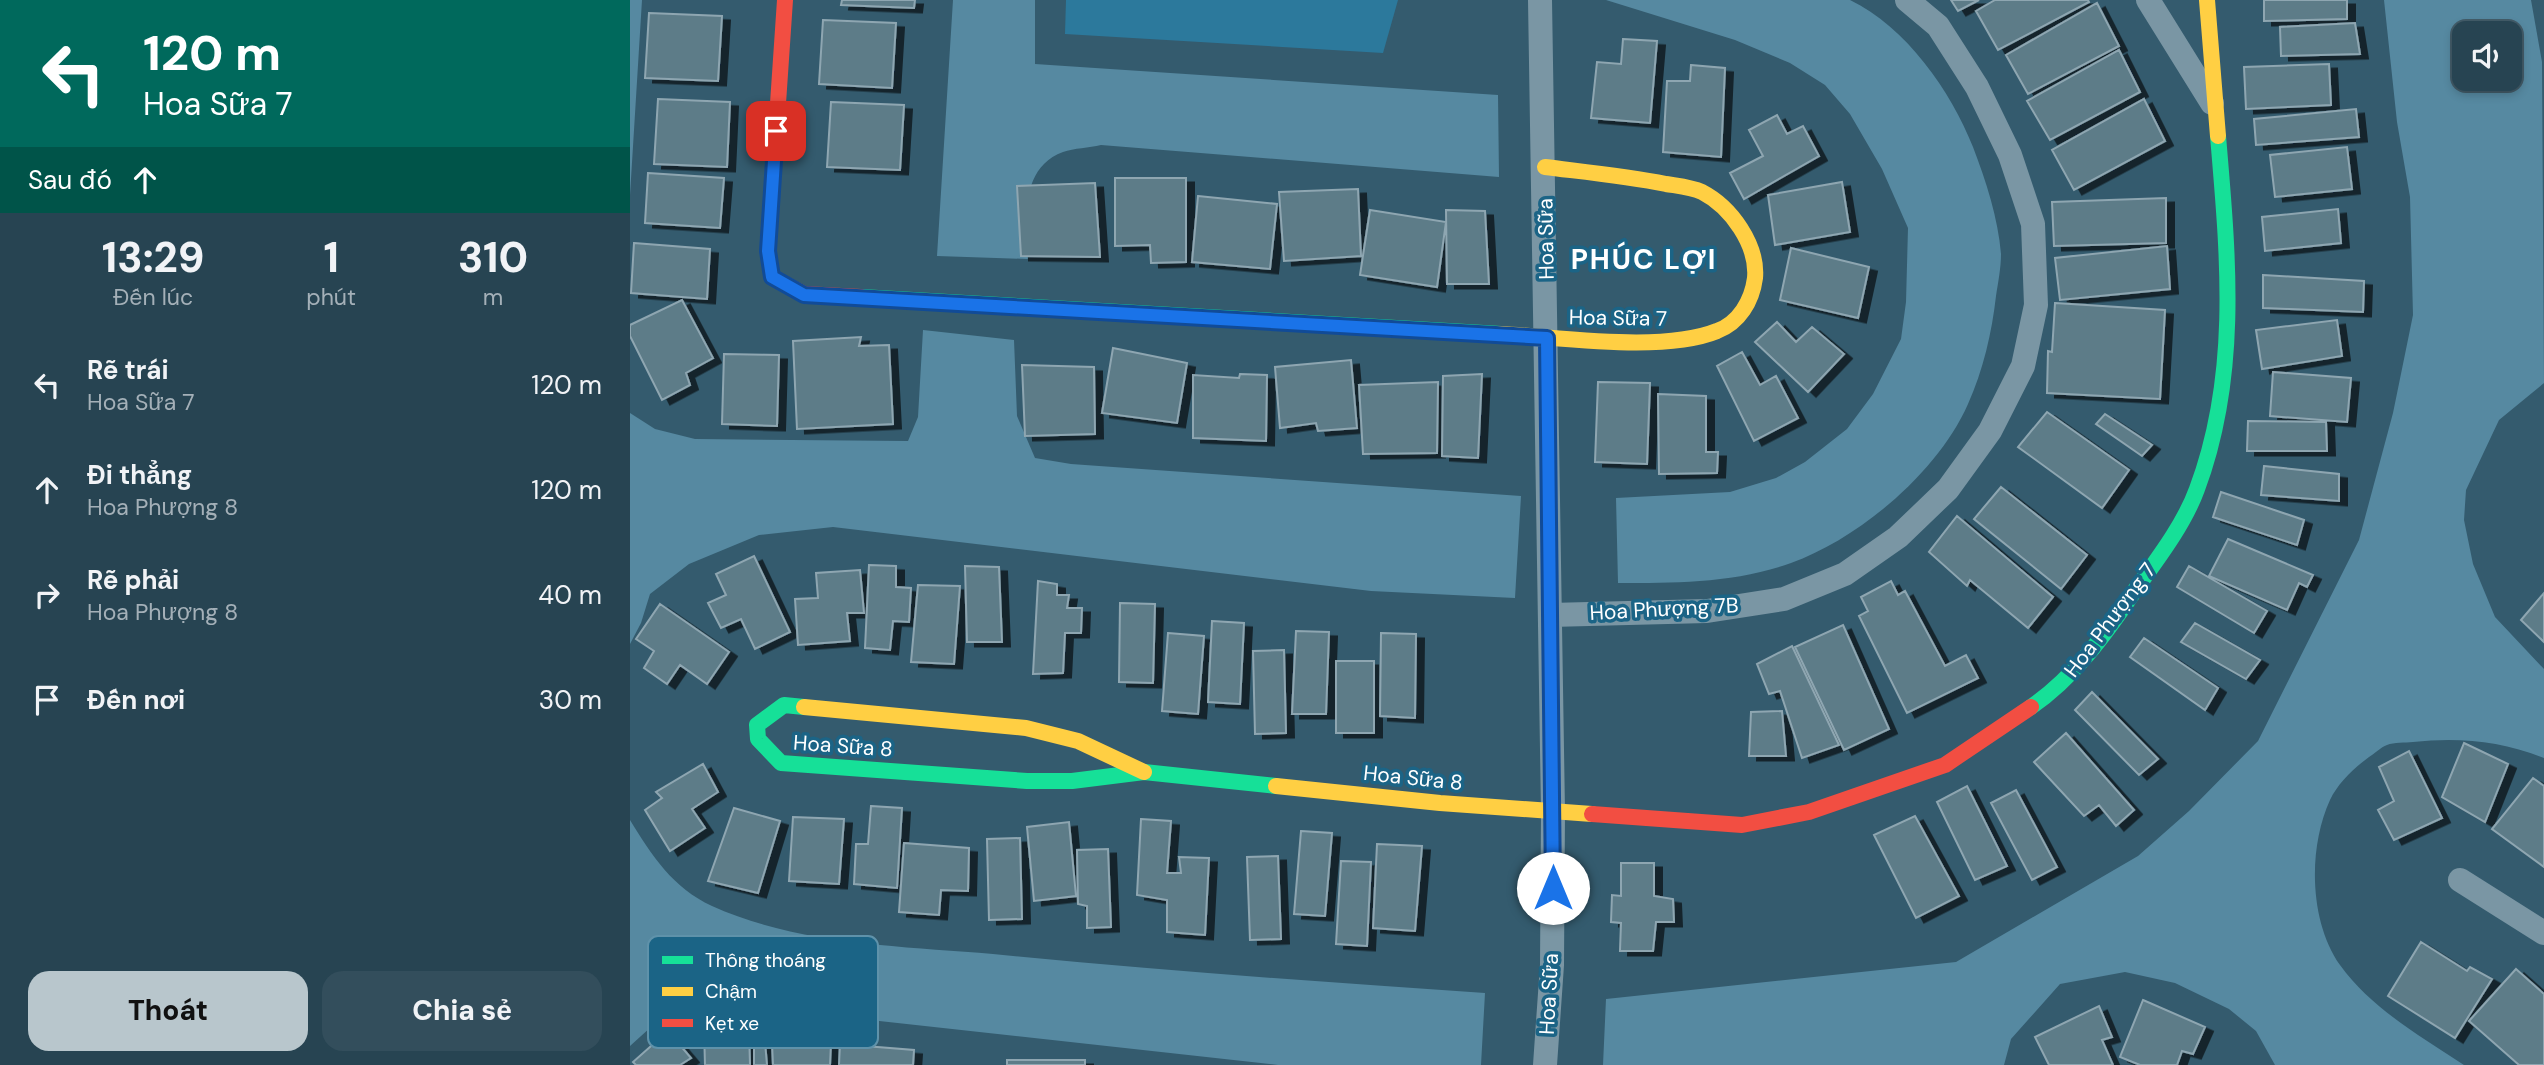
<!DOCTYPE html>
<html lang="vi">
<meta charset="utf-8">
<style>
:root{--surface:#274452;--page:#334e5c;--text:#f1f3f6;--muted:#a4b0b8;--line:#435c69;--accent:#b8c6cc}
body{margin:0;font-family:"DM Sans",sans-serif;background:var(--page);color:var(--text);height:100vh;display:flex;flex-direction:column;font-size:26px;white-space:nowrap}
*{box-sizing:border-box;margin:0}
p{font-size:23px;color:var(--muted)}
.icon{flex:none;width:38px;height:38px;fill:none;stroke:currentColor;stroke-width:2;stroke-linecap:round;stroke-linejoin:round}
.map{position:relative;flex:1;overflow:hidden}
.sheet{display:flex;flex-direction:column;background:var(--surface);width:630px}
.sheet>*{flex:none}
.guide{background:#00695c;color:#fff;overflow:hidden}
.controls{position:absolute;left:1822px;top:21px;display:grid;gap:14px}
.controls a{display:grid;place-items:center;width:70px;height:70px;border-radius:14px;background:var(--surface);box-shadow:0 4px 10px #0003,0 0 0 2px var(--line);font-size:35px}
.pin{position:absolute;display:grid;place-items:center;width:60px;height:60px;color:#fff;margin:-30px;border-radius:14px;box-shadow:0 4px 10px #0006}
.me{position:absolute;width:77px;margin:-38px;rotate:0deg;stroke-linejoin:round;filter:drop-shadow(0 0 5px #0008)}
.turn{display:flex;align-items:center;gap:24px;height:147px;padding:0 28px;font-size:32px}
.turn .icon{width:91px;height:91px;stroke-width:2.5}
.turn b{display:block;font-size:49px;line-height:60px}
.then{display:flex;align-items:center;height:66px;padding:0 28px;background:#0003;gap:14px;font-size:26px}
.eta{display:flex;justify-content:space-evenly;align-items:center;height:119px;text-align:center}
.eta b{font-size:42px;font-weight:800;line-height:49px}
.cta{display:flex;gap:14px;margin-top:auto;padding:14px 28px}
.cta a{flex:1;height:80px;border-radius:21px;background:var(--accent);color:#111;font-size:28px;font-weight:800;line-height:80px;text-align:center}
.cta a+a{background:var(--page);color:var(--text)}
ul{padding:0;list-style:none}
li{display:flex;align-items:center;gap:21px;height:105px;padding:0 28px}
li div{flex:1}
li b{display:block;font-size:26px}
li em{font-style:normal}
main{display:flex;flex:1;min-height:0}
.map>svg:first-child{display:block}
</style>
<main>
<section class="sheet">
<div class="guide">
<div class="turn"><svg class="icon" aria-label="left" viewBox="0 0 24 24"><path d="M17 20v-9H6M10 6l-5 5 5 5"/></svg><div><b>120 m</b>Hoa Sữa 7</div></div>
<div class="then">Sau đó<svg class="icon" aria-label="ahead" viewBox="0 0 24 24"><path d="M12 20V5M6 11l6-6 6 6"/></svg></div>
</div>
<div class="eta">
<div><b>13:29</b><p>Đến lúc</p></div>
<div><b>1</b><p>phút</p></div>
<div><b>310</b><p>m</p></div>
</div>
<ul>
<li><svg class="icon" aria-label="left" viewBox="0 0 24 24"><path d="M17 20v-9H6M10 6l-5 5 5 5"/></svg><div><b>Rẽ trái</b><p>Hoa Sữa 7</p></div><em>120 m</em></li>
<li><svg class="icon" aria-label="ahead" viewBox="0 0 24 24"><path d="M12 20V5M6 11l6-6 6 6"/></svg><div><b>Đi thẳng</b><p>Hoa Phượng 8</p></div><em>120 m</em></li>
<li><svg class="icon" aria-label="right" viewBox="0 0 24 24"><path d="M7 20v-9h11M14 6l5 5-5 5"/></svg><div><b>Rẽ phải</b><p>Hoa Phượng 8</p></div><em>40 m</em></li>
<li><svg class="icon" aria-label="arrive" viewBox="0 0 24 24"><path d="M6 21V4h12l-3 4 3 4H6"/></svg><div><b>Đến nơi</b></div><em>30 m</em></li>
</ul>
<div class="cta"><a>Thoát</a><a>Chia sẻ</a></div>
</section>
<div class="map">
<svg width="1914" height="1065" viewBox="0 0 1914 1065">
<defs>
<filter id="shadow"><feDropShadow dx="8" dy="4.5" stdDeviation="0" flood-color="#0009"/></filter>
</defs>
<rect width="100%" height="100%" fill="#345b6e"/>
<path fill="#2c799c" d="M436 0H768L753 53 435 34Z"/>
<path fill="#5689a1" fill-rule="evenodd" d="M0 0H12L0 195Z
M323 0H405V64L868 95 869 177 471 145C459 148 444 148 433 152 389 168 396 222 398 259L307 256Z
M976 0H1220C1276 27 1321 91 1343 147 1356 181 1368 218 1371 254 1371 268 1368 283 1366 296 1362 332 1353 371 1338 404 1308 472 1230 538 1161 563 1106 583 1046 583 988 583L986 498 1100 492 1146 478 1175 462 1217 429 1243 394 1271 339 1276 302 1278 228 1252 169 1220 114 1195 85 1160 63 1105 40Z
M1754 0H1901L1912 62 1914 383 1869 420 1836 490 1834 520 1843 564 1865 617 1914 669V758C1871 741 1829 737 1783 742 1775 743 1764 742 1757 745 1751 747 1744 754 1739 757 1724 768 1708 783 1700 800 1678 848 1679 921 1710 965 1742 1009 1789 1035 1834 1065H1645L1626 1031 1599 1009 1545 983 1495 972 1430 984 1381 1039 1374 1065H973L976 999 1326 962 1508 856 1559 811 1628 741 1729 540 1763 413 1783 315 1780 197 1767 122ZM1834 33H1880V79H1834Z
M293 330 384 340 387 416 405 458 441 464 891 496 885 598 741 591 203 527 129 535 59 564 20 594 11 623 0 644V413L25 429 65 439 278 441 288 417Z
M0 820C22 856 43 888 82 906 168 945 271 946 363 954 527 970 691 982 855 993L851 1065H648L222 1018 118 1012 66 1003 32 1017 0 1046Z"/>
<path fill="#5d7b88" stroke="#8ea6b1" stroke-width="2" filter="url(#shadow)" d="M212 0H285L284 8 211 5Z
M1321 0H1349L1328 11Z
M1365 0H1458L1459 2 1368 50 1346 11Z
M1634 0H1717V19L1634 21Z
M1467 3 1489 46 1398 94 1376 55Z
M19 13 92 16 88 81 15 78Z
M193 20 266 23 262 88 189 84Z
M1725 23 1730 54 1651 56 1650 27Z
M993 39 1027 41 1020 123 961 118 967 62 991 64Z
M1489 50 1510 92 1420 140 1397 101Z
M1699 64 1701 105 1616 109 1614 67Z
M1061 65 1095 68 1091 157 1033 152 1037 81H1060Z
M28 99 100 102 97 167 24 164Z
M1514 99 1535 141 1444 190 1422 150Z
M201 102 274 105 270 170 197 167Z
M1726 109 1729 137 1626 145 1624 119Z
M1147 115 1157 134 1173 126 1189 156 1114 199 1100 173 1133 156 1119 130Z
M1717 147 1722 189 1645 197 1640 155Z
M18 173 94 178 90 228 15 223Z
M485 178H556V262L521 263 520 245 485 246Z
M1212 182 1220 232 1145 245 1138 195Z
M465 183 470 257 391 256 387 186Z
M728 189 731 256 654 261 649 192Z
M568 196 647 204 640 269 562 262Z
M1536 198V243L1424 246 1422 202Z
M1708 209 1711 243 1635 251 1632 217Z
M740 210 816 222 807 287 730 275Z
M816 210 855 211 859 284H817Z
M4 243 80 249 77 299 1 293Z
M1537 246 1540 289 1430 300 1425 258Z
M1161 248 1239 267 1228 318 1150 300Z
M1633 275 1734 281 1733 312 1633 308Z
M52 300 83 358 56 373 60 385 32 400 0 336V325Z
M1425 303 1535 310 1530 399 1417 393 1418 351 1422 352Z
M1707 320 1712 356 1632 369 1626 330Z
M1147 322 1166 342 1182 327 1214 354 1178 392 1125 342Z
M231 337 229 346 259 345 263 424 167 429 163 341Z
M483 348 557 363 547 423 472 413Z
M1112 352 1130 385 1146 376 1168 418 1124 441 1087 366Z
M94 354 149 355 147 426 92 424Z
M721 360 727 428 688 431 686 423 650 428 645 367Z
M392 365 464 367 465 434 395 436Z
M1643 372 1721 378 1717 422 1640 416Z
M610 374 637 375 636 441 563 438V375L609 378Z
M852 374 848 458 812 456 813 376Z
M808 382 807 453 733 454 729 385Z
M968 382 1020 383 1017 464 965 462Z
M1028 394 1076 396V452H1088L1087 473 1029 474Z
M1417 412 1499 470 1472 508 1388 447Z
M1475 414 1522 445 1512 456 1466 424Z
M1618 421 1696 422 1697 451H1617Z
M1634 466 1709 474V501L1631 495Z
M1371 487 1457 555 1431 589 1344 519Z
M1591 492 1674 520 1667 545 1583 517Z
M1327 516 1423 597 1398 628 1340 580 1337 586 1299 552Z
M1598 539 1683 575 1677 587 1669 583 1657 610 1579 576Z
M124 556 160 632 125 649 111 619 91 628 78 603 96 595 86 574Z
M239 565 266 566V587L281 588 279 622 263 621 260 650 235 648Z
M335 566 369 567 372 642H337Z
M1559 566 1637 611 1624 633 1547 587Z
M230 570 234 613H217L220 641 168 645 165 599 188 598 186 573Z
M408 581 427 584V595H439L437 608H452L451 633H435L433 673 403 674Z
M1261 581 1268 595 1275 591 1315 666 1336 655 1348 678 1277 713 1229 616 1238 611 1231 597Z
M288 585 330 586 324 664 281 662Z
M1914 593V642L1891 620Z
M490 603 525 604 523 683 489 682Z
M30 604 99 652 77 684 50 665 37 684 14 668 24 651 6 639Z
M582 621 614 623 610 704 578 702Z
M1565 623 1630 660 1616 679 1551 642Z
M1213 625 1259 729 1214 750 1165 647Z
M666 631 699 632 696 714H662Z
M538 633 574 636 568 714 532 711Z
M751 633 786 634 785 718 750 716Z
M1514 638 1588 688 1575 710 1500 657Z
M1162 646 1209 745 1172 758 1150 691 1139 694 1127 664Z
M654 650 656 733 625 734 623 651Z
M706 661H744V733H706Z
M1462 692 1528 759 1509 775 1445 710Z
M1152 711 1156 756H1119L1121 712Z
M1436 733 1504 810 1486 826 1469 805 1454 816 1404 762Z
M1834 743 1878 764 1855 822 1812 797Z
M1779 751 1812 818 1764 840 1748 810 1764 801 1749 767Z
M73 764 88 792 62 809 75 828 40 851 15 810 32 798 26 792Z
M1903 778 1914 786V867L1862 829Z
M1337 786 1377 866 1345 880 1307 802Z
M1386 790 1427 867 1402 880 1361 803Z
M241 806 272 808 267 888 224 884 226 844H238Z
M104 808 150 821 128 893 78 881Z
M1285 816 1329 896 1286 918 1244 835Z
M163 817 214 819 209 884 159 881Z
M511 819 541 821 537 873H551L549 857 579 858 575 935 537 932V900L507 895Z
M439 822 446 896 404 901 397 827Z
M671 831 702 833 695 916 664 914Z
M390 838 392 919 359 920 357 839Z
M274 843 339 848 338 891 311 890 309 915 269 912Z
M747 844 792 846 785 931 743 928Z
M478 849 481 927 457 928V906L448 904 447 850Z
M648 856 651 939 620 940 617 857Z
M711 861 741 862 737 946 706 944Z
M991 863H1024V896L1043 899 1044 922H1026L1023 951H990L991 923 981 922 982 895 991 896Z
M1791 942 1837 971 1840 967 1862 979 1825 1038 1758 996Z
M1886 969 1914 994V1065H1889L1839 1021Z
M1513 1000 1575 1027 1563 1054 1552 1051 1547 1065H1510L1490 1057Z
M1469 1006 1482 1037 1472 1040 1483 1065H1419L1405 1037Z
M74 1029H119L120 1065H75Z
M38 1031 61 1058 50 1065H6L3 1062Z
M124 1042H135L137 1065H124Z
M201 1043 200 1065H143L142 1044Z
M210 1044 284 1050 283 1065H209Z
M377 1060H455V1065H377Z"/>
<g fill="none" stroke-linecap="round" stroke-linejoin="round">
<path stroke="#7a96a4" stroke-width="24" d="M910 0 923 812 922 965 915 1065
M1518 0 1582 103
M920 615 1077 611 1154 599 1215 574 1268 537 1318 489 1360 431 1393 366 1406 305 1403 224 1380 155 1347 87 1308 26 1277 0
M1830 880 1914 933"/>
<path stroke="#16e098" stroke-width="16" d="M231 297 871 334
M174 707 154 705 127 725 128 739 151 763 397 781H442L514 772 646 786
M1401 707C1443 678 1475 635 1503 593 1526 561 1554 525 1567 489 1610 374 1598 255 1588 136"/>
<path stroke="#ffcf43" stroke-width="16" d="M1577 0 1588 136
M871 334C930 337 1033 353 1087 331 1109 323 1122 301 1125 278 1128 245 1101 207 1072 192 1061 187 1048 186 1036 184 996 176 955 172 915 167
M174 707 396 728 448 741 514 772
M646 786 810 803 962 814"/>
<path stroke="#f24e42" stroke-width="16" d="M155 0 138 251 142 277 174 294 231 297
M962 814 1112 825 1179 812 1315 765 1401 707"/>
</g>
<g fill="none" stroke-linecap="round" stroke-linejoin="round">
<g stroke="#114b97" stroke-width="18">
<path id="route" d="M146 131 138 251 142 277 174 295 917 338 923 888"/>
</g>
<use href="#route" stroke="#1a73e8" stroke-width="12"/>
</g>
<g text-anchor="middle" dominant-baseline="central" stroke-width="7" stroke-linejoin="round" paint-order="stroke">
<g font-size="21" fill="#fff" stroke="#1b6486">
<text transform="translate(916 239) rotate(-91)">Hoa Sữa</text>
<text transform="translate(988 318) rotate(1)">Hoa Sữa 7</text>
<text transform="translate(1034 609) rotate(-3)">Hoa Phượng 7B</text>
<text transform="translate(1480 620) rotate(-53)">Hoa Phượng 7</text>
<text transform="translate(213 746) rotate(4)">Hoa Sữa 8</text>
<text transform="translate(783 778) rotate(6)">Hoa Sữa 8</text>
<text transform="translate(919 994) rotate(-87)">Hoa Sữa</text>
</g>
<g font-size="28" font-weight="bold" letter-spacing="2" fill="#fff" stroke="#1b6486">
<text x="1014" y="259">PHÚC LỢI</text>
</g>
</g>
<rect x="18" y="936" width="230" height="112" rx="10" fill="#1b6486" stroke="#5f92aa" stroke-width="2"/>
<rect x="32" y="956" width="31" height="8" fill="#16e098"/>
<rect x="32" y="987" width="31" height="9" fill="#ffcf43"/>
<rect x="32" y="1019" width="31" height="8" fill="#f24e42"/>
<g font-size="19" fill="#fff">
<text x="75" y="967">Thông thoáng</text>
<text x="75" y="998">Chậm</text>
<text x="75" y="1030">Kẹt xe</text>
</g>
</svg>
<div class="controls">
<a><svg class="icon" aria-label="sound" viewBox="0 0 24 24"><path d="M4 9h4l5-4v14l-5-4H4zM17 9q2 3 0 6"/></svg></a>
</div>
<div class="pin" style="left:146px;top:131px;background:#d93025"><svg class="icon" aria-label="arrive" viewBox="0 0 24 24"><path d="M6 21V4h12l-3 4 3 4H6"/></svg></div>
<svg class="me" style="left:923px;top:888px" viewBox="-20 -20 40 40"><circle r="19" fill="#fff"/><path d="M0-13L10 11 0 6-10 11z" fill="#1a73e8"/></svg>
</div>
</main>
